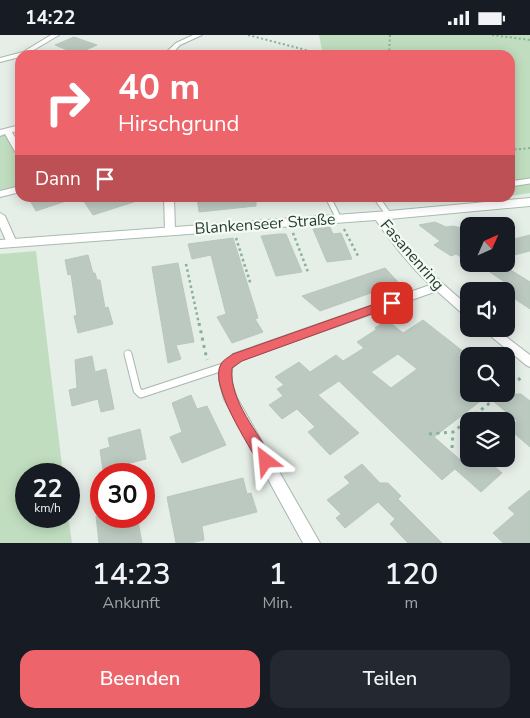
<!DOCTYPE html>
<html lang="de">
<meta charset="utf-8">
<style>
:root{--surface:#171b24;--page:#242831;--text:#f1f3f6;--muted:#9ea1a6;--accent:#ed646a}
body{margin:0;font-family:"Nunito Sans",sans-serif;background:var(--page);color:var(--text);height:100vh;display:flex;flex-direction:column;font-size:19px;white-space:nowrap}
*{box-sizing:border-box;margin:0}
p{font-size:16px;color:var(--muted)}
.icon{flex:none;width:28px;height:28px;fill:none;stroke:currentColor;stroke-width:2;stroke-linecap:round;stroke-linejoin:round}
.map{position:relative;height:508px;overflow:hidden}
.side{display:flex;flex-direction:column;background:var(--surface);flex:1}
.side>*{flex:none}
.hud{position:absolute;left:15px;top:15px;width:500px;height:152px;border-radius:15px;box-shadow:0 2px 12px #0003;background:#ed646a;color:#fff;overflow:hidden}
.needle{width:32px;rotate:45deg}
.controls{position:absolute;left:460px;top:182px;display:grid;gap:10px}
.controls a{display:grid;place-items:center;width:55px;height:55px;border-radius:10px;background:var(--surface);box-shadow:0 2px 12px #0003;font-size:25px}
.speed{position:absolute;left:15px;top:428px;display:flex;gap:10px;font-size:25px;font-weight:700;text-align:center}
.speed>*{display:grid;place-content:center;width:65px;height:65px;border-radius:50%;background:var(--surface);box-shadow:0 2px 12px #0003;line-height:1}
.speed small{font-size:12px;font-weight:400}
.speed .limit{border:8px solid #d22;background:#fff;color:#111}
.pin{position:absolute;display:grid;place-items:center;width:42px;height:42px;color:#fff;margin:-21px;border-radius:10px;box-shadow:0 2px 8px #0006}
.me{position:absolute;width:55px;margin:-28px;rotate:331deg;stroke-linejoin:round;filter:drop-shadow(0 0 4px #0008)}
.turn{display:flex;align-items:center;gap:18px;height:105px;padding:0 20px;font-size:22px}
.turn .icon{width:65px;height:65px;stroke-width:2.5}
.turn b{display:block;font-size:35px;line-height:42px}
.then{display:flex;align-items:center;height:48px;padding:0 20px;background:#0003;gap:10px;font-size:19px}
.eta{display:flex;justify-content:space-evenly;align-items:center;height:85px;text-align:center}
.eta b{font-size:30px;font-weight:600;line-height:35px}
.action{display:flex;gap:10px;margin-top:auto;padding:10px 20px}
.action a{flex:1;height:58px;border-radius:15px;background:var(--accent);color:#fff;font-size:20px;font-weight:600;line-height:58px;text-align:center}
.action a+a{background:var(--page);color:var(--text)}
.status{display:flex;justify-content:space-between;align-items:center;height:35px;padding:0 25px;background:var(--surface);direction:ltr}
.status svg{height:14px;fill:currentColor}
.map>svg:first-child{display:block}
</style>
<div class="status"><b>14:22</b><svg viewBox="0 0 49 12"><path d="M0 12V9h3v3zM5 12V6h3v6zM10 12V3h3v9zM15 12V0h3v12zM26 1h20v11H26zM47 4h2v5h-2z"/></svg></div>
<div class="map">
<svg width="530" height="508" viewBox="0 0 530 508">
<rect width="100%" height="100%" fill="#e6eee8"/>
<path fill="#c0debf" d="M319 0H530V158L510 161V20H323Z
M7 96 20 118V154L0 159V98Z
M36 216 63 439H26V481H68L72 508H0V219Z"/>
<path fill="#bbc9c0" stroke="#b8c8bd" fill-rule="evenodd" d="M74 2 97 10 77 19 55 10Z
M28 162H69V165L36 176Z
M81 162H139L140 165 93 180Z
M197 162H256V171L199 177Z
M435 187 446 192 453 191 469 195V227L456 219 451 221 434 210 440 206 419 190Z
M330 192 333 199 341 198 352 224 327 227 313 194Z
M279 199H286L302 237 276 241 261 201Z
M530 200V216L506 222V206Z
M233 203 258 283 255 284 263 297 232 308 217 282 226 279 211 220 192 224 188 209Z
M88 220 93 238H95L97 245H100L105 273 108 272 113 289 78 298 74 281 77 280 71 239 68 240 65 225Z
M178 228 194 307 176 310 181 324 168 328 152 232Z
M478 229H501L530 247V274L506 258V248Z
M385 233 399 248 320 276 302 261Z
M387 285 403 298 423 285 469 321V359H521L530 366V412L508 393 517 386 487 361 434 402 463 427 442 445 339 346 318 360 359 398 330 420 308 397 315 392 297 374 282 384 269 370 283 361 277 354 284 350 275 342 299 327 310 337 336 320 343 326 364 313 357 307 377 294 375 293ZM398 319 417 334 391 353 371 337Z
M92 321 95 337 106 334 114 374 101 377 98 364 72 371 69 355 77 353 75 325Z
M191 360 197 374 207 371 226 410 182 428 170 402 182 397 172 368Z
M140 394 146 424 103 435 100 415 110 412 108 403Z
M467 424H486L502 438 481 457 455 434Z
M362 429 380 448H388L401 461 398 464 442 508H408L390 489 395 484 378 467 345 493 336 483 341 479 327 465 350 448 344 442Z
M243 443 247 459 251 458 257 477 202 491 204 505 191 508H176L167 462Z
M530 455V508H503L493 498 515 479 508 473Z
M96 481H137L142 508H99Z"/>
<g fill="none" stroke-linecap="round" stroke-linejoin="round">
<g stroke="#a8b6ad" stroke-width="7">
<path id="service-far1" d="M510 149 530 146
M328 162 339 184
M376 162 389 180"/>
</g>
<g stroke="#a8b6ad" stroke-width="9">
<path id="service" d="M128 319 137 355 141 359 226 331"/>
</g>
<g stroke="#a8b6ad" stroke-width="2">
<path id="minor" d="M51 0H59L27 19 20 20V22L0 27V23L23 17Z
M193 0H202L180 10 171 20H163L176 8Z
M20 90V96L12 97 20 111V121L17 120 5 99 0 101V95Z
M20 151V157L0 162V156Z
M164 162H174L175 196 170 199 165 196Z
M0 178 5 181 17 208 16 210H8L7 208 0 192Z
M378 178 382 179C406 214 435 244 469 271V282L465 281 437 256 241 325 232 333 231 345 237 363 320 508H303L224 364 219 345 220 331 233 319 430 250C408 229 390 206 373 181Z
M482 294H496L530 320V332L526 330Z"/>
</g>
<g stroke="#a7bcaf" stroke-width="2">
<path id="secondary" d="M530 163V171L389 184 0 213V205L389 176Z"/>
</g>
<path stroke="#87b198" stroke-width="2" stroke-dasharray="2 2.5" stroke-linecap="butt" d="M248 0 325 20
M492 0 530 5
M339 20H365
M389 20 390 0
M510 115 530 113"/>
<path stroke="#87b198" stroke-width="2.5" stroke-dasharray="2.5 3" stroke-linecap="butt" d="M344 194 358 221
M293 198 308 237
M236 203 251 250
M186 229 199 289"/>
<path stroke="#87b198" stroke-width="3" stroke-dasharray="3 4.5" stroke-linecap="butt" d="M199 288 207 325
M506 354 522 342
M429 399 453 397 501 359
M452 413 453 397"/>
<use href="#service-far1" stroke="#fff" stroke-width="5"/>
<use href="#service" stroke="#fff" stroke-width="7"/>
<use href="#minor" fill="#fff" fill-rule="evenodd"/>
<use href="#secondary" fill="#fff" fill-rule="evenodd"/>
</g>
<path fill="#ed646a" stroke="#9a4145" d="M392 263 398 268 396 270 242 326 232 333C229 367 259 397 273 426L271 431 266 433 260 431C250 411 208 350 221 329 223 325 229 322 233 319Z"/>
<g text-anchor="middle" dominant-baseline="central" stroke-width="4.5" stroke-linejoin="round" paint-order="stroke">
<g font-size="16" fill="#254031" stroke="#f6faf7">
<text transform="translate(265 189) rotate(-4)">Blankenseer Straße</text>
<text transform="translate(412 220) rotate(49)">Fasanenring</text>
</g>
</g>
</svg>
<div class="controls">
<a><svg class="needle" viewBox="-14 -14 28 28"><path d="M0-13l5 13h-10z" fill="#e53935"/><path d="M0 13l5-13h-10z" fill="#9ea1a6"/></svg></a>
<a><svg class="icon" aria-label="sound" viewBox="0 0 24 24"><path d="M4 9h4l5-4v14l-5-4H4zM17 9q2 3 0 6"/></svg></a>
<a><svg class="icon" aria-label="search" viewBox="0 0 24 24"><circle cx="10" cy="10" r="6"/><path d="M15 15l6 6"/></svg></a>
<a><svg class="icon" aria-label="layers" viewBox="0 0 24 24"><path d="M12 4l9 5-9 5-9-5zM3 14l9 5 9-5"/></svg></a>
</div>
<div class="speed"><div>22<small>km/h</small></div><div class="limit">30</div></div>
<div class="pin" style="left:392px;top:268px;background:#d93025"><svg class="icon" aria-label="arrive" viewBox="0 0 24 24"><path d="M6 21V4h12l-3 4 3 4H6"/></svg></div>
<svg class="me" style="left:266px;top:426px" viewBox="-20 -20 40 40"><path d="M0-17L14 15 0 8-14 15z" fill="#ed646a" stroke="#fff" stroke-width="4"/></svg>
<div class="hud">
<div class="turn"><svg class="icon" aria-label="right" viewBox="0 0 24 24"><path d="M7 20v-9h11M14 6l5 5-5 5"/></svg><div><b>40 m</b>Hirschgrund</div></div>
<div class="then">Dann<svg class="icon" aria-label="arrive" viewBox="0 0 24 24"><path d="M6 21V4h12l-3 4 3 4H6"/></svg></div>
</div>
</div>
<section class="side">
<div class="eta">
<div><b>14:23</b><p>Ankunft</p></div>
<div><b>1</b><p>Min.</p></div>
<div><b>120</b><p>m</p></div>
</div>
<div class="action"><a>Beenden</a><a>Teilen</a></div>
</section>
